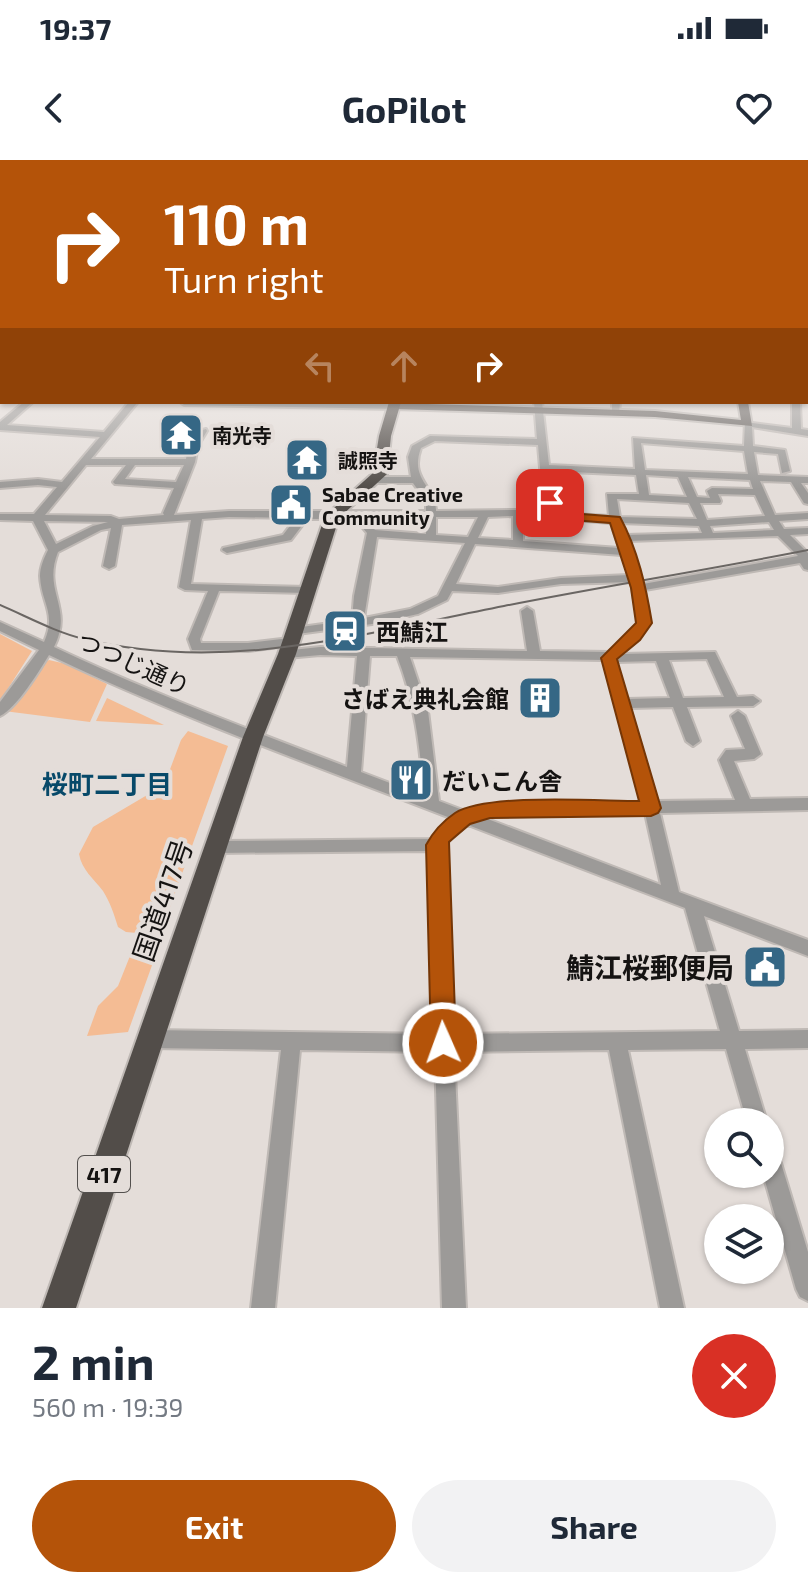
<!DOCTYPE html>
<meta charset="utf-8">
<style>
:root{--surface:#fff;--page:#f2f2f3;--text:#1f2937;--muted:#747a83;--accent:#b45309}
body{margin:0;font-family:"Exo 2","Noto Sans JP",sans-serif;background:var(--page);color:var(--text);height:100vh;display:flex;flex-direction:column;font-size:30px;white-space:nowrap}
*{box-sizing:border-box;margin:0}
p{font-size:26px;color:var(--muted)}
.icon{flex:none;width:44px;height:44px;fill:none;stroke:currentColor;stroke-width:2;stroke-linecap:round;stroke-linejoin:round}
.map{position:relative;height:1148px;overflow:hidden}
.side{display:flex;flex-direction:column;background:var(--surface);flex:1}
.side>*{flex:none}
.guide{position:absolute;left:0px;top:0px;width:808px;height:244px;box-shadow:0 2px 6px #0004;background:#b45309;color:#fff;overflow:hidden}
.fabs{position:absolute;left:704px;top:948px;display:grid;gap:16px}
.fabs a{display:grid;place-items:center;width:80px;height:80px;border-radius:50%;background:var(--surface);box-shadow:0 2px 6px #0004;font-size:40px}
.pin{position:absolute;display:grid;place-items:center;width:68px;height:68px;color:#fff;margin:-34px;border-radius:16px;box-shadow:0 4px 12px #0006}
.me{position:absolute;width:88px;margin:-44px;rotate:358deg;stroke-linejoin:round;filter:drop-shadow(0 0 6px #0008)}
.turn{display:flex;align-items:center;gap:28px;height:168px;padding:0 32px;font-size:36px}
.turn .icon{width:104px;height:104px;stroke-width:2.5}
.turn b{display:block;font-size:56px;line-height:68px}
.lanes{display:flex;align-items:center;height:76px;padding:0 32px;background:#0003;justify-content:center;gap:40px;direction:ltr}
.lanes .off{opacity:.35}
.round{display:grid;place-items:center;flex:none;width:84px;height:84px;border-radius:42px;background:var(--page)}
.summary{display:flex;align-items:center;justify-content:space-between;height:136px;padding:0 32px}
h1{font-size:48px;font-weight:700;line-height:60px}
.cta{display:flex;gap:16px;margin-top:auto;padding:16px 32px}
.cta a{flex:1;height:92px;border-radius:48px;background:var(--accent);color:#fff;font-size:32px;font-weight:700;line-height:92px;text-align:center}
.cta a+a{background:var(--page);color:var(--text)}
.status{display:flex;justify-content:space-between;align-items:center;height:56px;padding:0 40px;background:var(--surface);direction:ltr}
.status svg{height:22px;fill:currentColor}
header{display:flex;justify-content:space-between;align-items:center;height:104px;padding:0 32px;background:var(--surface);font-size:36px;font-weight:700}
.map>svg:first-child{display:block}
</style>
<div class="status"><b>19:37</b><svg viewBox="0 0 49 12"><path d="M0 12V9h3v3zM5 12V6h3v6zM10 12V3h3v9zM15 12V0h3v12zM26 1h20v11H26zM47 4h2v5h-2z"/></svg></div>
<header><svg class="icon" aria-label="back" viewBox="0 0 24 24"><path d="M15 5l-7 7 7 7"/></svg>GoPilot<svg class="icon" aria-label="heart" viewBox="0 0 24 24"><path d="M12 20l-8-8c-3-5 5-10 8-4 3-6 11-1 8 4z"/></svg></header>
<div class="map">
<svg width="808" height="1148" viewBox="0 0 808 1148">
<rect width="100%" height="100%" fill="#e4ddd9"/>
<path fill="#f4bc94" d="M0 474 32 491 0 541Z
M49 500 66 504 107 524 90 562 4 551 42 504Z
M107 538 164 565 96 561Z
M188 571 228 586 160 775 126 772 118 767C114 754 110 742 103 731 93 718 82 710 79 694L93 667 159 628 169 612 181 580Z
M130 796 155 797 128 872 87 876 98 846 118 826Z"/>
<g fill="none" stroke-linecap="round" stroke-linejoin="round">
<g stroke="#bfb9b5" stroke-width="4">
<path id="minor" d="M806 177H808V181H806Z
M0 183H2V187H0Z
M0 197H2V204H0Z
M806 202H808V206H806Z
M0 215H2V219H0Z
M0 229H2V235H0Z
M806 234H808V240H806Z
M24 242H33L7 265 104 272 129 242H138L91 299H186L188 286 199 271 206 269 207 271 198 286 195 302 174 355 229 351H426V341L413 323H378L373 320 378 317H411L408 297 412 286 430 276 537 279 534 242H542L549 305 635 309 633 278 744 286 745 262 792 268V242H800L801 269 808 270V276L752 267 753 286 785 290 790 311 782 313 778 294 754 292 758 315 808 317V323H801L808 333V344L804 343 791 322 760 321 775 355 808 353V359L779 361 784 369 808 368V374L790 375 808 393V410L804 409 800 403 645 430 650 463 639 479 622 494 715 492 737 537 753 536 760 541 753 546 687 547 700 581 693 586 686 581 673 547 630 548 657 641 735 640 719 600 726 590 745 589 731 556 738 551 745 556 761 594 754 599 734 601 750 639 808 638V650L660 653 679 732 808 780V796L704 756 739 871 808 870V888L745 889 767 962H747L726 889 628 890 684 1148H660L609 890 454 892 466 1148H442L435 892 300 890 275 1148H251L281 890 150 888 143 885 140 879 143 873 150 870 434 874 429 691 216 693 210 691 208 687 210 683 216 681 433 679 453 659C319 607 181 558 49 495 39 511 17 548 0 556V542L39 490 0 471V462L44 482C57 453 41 443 40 416 40 407 44 398 48 390L33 361 0 360V354H34L57 327 38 325 0 328V322L38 319 62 322 100 277 0 270V262ZM435 281 538 285 544 352 518 350 436 351C436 326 409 320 421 288ZM641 283 744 291 748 314 645 310ZM86 305H126L113 322 115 324 174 328 163 353 164 355 119 359 111 356 45 355ZM135 305H184L176 322 125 319ZM550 311 636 315 639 334H607L609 356 555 353ZM646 315 678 317 687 337 649 335ZM688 317 750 320 753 329 712 328 707 331 710 338 697 337ZM718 334 755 335 765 356 707 360 700 343H720L721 341ZM617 339 689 343 697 359 620 357ZM513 356V380L478 378 488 357ZM523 356 611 363 619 388 523 381ZM229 357 296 358 283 375 223 388 222 390 227 393 291 380 307 359 426 358V374L375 370 371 365H363L362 367 367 373 354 436 352 460 294 468 290 469 288 472 290 475 372 464 418 454 447 440 452 431 498 433 561 424 631 422 638 463 631 473 608 492 540 491 533 451 527 447 521 451 527 491 320 487 283 491 281 494 287 498 320 495 357 496 347 607C248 569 149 532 54 487 74 447 42 432 58 392L101 370 111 368 103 406 109 409 115 406 122 365 191 360 179 427 185 430 208 431 188 479 192 490 248 491 294 485 296 482 290 478 248 483H201L200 479 219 431 307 433 313 430 307 427 191 424 202 359ZM436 357H478L468 377 436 375ZM44 361 108 362 93 366 56 384ZM769 362 774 370 713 373 710 366ZM621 363 699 366 702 373 626 375ZM778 376 798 396 643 424 628 381ZM377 377 465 383 438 436 410 449 364 458ZM475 384 622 395 629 415 561 418 498 427 456 424ZM370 496H397C415 542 420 587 424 636L361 612ZM410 497 603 500 642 642 490 645 468 652 439 641 428 551ZM707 499 724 537 683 538 669 500ZM656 501 670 538 627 539 616 502ZM645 653 661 725 485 658 490 657ZM468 665 685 748 720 871 453 874 445 686 453 676Z
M180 242 394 243 398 246 394 249 184 245Z
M612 242H620L619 254 612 252Z
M770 992 777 996 781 1003 808 1092V1141L800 1137 796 1129 763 1014H770Z"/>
</g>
<g stroke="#bfb9b5" stroke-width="4">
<path id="major" d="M738 242H748L752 266 655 257 394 249 388 246 394 243 655 251 741 260Z"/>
</g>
<g stroke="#bfb9b5" stroke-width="4">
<path id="highway" d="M389 242H401L391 276 387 314 339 358 296 494 263 577 76 1148H42L243 577 278 494 325 356 373 313 379 276Z"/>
</g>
<use href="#minor" fill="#9c9a98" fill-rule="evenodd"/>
<use href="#major" fill="#66615e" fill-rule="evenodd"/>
<use href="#highway" fill="#524d49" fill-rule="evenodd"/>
<path stroke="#6a6663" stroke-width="2" d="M0 445C28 457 55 472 84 479 226 514 365 473 504 446 605 426 707 410 808 390"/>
</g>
<linearGradient id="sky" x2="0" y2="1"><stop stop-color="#9da5b2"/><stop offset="0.51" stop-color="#f3f0ee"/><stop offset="1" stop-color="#f3f0ee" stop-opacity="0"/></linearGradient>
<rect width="808" height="329" fill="url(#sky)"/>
<path fill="#b45309" stroke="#753606" stroke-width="2" d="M550 339 557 343V352L620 357C638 390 646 427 652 463L640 480 617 499 661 648 658 653 651 656 490 658 470 664 449 682 456 883 452 892 443 895 435 892 431 883 426 685C433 672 443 661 455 653 488 633 598 641 639 641L601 498 636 463 631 428 610 363 546 358 544 343Z"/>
<defs>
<g id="temple-square" transform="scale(2.3)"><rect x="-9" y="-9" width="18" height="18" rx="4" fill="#356785" stroke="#e4ddd9"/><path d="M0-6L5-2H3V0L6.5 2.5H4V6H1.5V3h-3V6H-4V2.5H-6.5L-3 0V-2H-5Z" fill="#fff"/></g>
<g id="civic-square" transform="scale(2.3)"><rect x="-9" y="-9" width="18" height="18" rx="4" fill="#356785" stroke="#e4ddd9"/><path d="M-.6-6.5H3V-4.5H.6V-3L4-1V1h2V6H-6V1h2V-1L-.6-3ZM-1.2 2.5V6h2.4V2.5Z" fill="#fff"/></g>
<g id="station-square" transform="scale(2.3)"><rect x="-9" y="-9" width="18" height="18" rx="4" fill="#356785" stroke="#e4ddd9"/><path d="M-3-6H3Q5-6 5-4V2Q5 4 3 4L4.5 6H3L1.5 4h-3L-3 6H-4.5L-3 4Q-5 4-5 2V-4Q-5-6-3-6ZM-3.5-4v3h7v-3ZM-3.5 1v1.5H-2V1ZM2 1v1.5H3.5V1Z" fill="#fff"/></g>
<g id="building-square" transform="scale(2.3)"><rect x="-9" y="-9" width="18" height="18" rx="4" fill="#356785" stroke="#e4ddd9"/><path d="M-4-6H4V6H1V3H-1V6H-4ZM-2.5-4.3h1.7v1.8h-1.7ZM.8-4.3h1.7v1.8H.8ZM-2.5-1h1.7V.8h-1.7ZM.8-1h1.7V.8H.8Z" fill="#fff"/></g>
<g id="restaurant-square" transform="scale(2.3)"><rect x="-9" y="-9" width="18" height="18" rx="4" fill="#356785" stroke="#e4ddd9"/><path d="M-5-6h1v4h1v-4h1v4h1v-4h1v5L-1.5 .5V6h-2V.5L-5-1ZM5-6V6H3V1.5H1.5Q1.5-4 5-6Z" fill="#fff"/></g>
</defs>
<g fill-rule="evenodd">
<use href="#temple-square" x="181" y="275"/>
<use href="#temple-square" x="307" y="300"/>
<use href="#civic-square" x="291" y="345"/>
<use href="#station-square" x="345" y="471"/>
<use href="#building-square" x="540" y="538"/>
<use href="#restaurant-square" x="411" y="620"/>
<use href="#civic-square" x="765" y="807"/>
</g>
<g text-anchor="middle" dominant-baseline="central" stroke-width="8" stroke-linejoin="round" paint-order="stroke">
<g font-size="20" font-weight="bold" fill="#151312" stroke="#e4ddd9" text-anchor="start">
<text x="212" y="275">南光寺</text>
<text x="338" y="300">誠照寺</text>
<text x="322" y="334">Sabae Creative<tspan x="322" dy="23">Community</tspan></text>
</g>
<rect fill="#e4ddd9" stroke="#53504e" stroke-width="2" x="78" y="996" width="52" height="36" rx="6"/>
<g font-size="22" font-weight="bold" fill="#151312">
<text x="104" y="1014">417</text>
</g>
<g font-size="24" font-weight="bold" fill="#151312" stroke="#e4ddd9" text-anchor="start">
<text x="376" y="471">西鯖江</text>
<text x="509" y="538" text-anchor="end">さばえ典礼会館</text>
<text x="442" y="620">だいこん舎</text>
</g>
<g font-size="24" fill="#151312" stroke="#e4ddd9">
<text transform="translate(134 503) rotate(24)">つつじ通り</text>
</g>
<g font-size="26" font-weight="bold" fill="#074969" stroke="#e4ddd9">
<text x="107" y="623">桜町二丁目</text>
</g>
<g font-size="28" fill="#151312" stroke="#e4ddd9">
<text transform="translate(162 740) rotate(-71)">国道417号</text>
</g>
<g font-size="28" font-weight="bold" fill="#151312" stroke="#e4ddd9" text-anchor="end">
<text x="734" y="807">鯖江桜郵便局</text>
</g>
</g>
</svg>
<div class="fabs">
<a><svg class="icon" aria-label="search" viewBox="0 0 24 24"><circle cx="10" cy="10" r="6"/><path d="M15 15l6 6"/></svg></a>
<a><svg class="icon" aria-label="layers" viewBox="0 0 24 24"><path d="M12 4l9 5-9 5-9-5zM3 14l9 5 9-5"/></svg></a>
</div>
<div class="pin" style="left:550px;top:343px;background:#d93025"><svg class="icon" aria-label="arrive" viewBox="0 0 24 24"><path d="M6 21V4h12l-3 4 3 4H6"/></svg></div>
<svg class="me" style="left:443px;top:883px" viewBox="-20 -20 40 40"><circle r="17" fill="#b45309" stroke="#fff" stroke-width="3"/><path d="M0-11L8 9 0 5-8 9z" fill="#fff"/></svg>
<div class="guide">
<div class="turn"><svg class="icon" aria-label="right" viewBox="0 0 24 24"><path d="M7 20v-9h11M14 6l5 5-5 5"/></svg><div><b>110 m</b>Turn right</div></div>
<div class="lanes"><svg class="icon off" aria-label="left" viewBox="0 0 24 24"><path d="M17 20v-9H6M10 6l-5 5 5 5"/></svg><svg class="icon off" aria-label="ahead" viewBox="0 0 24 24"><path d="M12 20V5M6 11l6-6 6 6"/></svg><svg class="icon" aria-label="right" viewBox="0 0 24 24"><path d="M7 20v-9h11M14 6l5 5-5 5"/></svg></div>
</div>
</div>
<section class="side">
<div class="summary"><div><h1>2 min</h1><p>560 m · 19:39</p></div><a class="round" style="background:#d93025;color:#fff"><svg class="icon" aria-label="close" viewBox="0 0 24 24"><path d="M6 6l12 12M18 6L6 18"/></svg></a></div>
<div class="cta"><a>Exit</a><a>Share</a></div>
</section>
